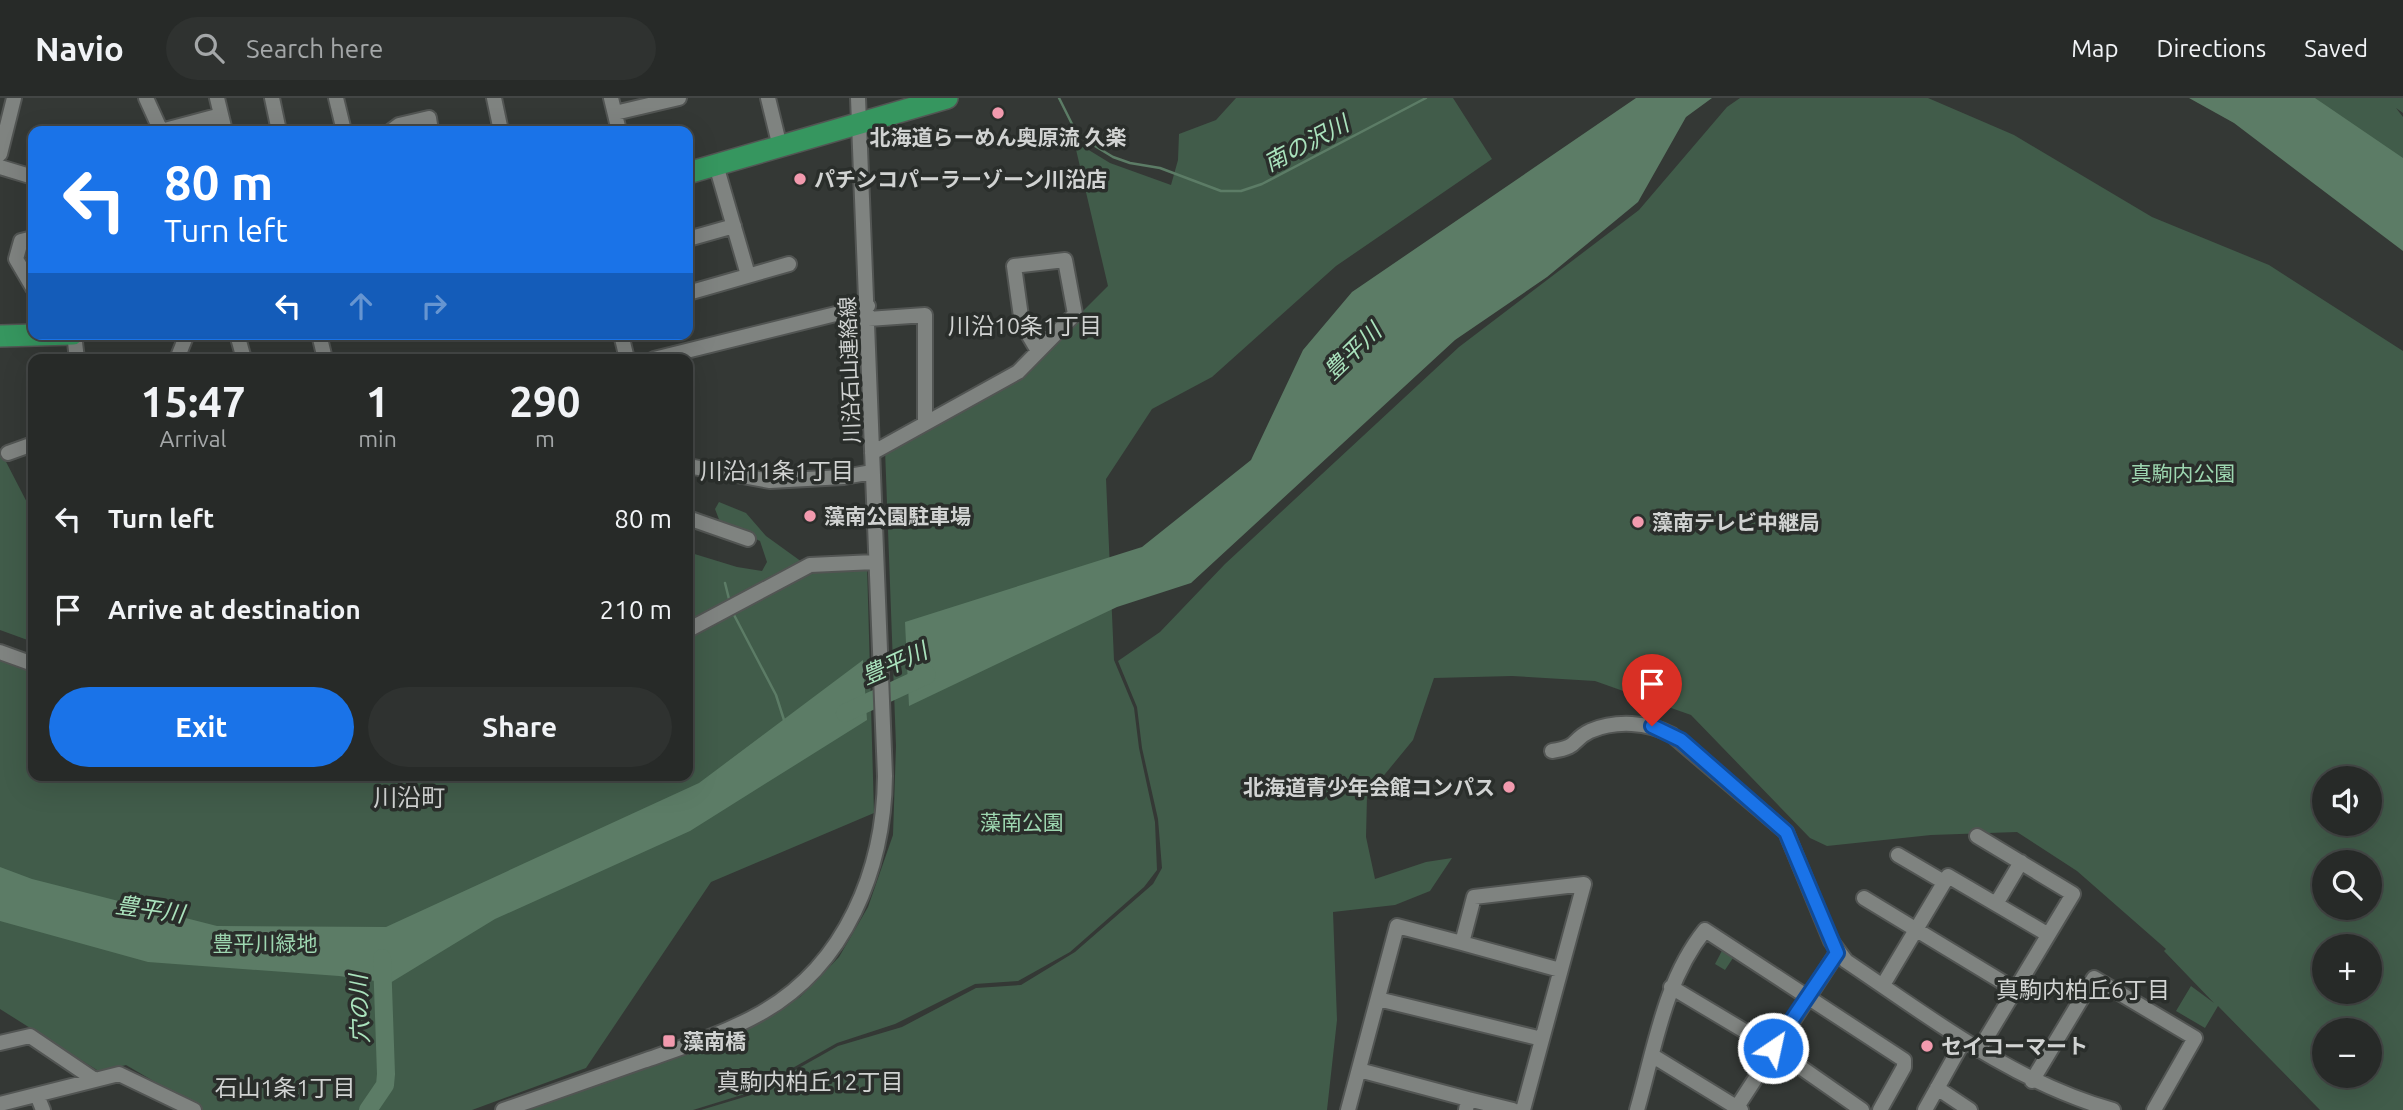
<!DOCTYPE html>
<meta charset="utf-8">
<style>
:root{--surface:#272a28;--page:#2f3230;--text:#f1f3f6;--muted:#a4a7a8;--line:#434645;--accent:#1a73e8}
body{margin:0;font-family:Ubuntu,"Noto Sans JP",sans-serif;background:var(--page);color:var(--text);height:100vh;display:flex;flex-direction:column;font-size:26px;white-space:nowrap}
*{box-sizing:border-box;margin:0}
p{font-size:23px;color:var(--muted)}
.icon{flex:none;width:38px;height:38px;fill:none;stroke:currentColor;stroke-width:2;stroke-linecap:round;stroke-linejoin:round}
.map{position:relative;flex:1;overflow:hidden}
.side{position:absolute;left:28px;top:256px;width:665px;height:427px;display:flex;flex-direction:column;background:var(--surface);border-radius:14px;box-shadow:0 7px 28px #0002,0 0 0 2px var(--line)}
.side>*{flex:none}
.guide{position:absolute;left:28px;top:28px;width:665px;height:214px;border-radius:14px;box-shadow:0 7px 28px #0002,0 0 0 2px var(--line);background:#1a73e8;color:#fff;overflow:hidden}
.controls{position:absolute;left:2312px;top:668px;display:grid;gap:14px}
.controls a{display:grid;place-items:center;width:70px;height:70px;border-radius:50%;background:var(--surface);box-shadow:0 7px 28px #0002,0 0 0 2px var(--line);font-size:35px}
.pin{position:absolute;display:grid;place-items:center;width:60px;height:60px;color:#fff;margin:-72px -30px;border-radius:50% 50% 50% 0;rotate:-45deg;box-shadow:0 0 7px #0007}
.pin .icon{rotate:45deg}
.me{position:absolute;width:77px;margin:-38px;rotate:34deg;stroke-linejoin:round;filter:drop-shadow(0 0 5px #0008)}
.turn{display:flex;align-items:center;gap:24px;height:147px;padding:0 21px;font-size:32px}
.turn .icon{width:91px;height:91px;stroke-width:2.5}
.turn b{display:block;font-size:49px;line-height:60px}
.lanes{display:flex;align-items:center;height:66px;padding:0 21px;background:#0003;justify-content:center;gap:35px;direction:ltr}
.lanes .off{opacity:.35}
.eta{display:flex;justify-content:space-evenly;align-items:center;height:119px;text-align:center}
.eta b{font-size:42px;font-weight:700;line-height:49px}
.primary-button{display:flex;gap:14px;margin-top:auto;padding:14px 21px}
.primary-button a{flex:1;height:80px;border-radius:42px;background:var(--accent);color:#fff;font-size:28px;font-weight:700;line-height:80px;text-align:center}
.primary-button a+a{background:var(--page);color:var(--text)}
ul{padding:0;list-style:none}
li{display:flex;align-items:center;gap:21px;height:91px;padding:0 21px}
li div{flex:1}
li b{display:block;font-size:26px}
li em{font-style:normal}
header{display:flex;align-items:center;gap:42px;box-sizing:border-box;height:98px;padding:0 35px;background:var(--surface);border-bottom:2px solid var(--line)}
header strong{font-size:33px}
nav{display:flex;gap:38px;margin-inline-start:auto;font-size:24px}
.search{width:490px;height:63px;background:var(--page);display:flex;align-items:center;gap:18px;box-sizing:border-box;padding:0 24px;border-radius:38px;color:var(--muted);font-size:26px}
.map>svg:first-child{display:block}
</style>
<header>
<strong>Navio</strong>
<div class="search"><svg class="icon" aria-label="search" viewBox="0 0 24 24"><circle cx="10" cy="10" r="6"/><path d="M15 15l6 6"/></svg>Search here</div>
<nav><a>Map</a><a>Directions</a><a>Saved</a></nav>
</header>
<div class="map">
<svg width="2403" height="1012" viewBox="0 0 2403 1012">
<rect width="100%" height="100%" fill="#343835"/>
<path fill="#415c4a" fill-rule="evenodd" d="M1236 0H1453L1492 61 1336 168 1212 279 1152 311 1106 381 1114 562 1134 610 1139 650 1155 724 1157 772 1144 789 1070 854 1018 883 975 886 895 926 837 945 748 995 693 1012H527L745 930 800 899 839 859 868 809 893 737 896 648 885 351 981 297 1066 230 1108 188 1074 43 1110 65 1171 87 1178 62 1179 36 1216 22Z
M1740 0H1928L2014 37 2152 119 2269 167 2403 253V1012H2320L2218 908 2205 930 2176 913 2191 888 2214 905 2164 853 2166 851 2077 773 2017 734 1931 737 1827 748 1810 740 1691 617 1595 583 1512 578 1434 580 1413 642 1367 698 1366 739 1375 781 1426 764 1452 760 1430 793 1395 807 1333 814 1337 922 1327 1012H701L751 997 838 948 902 929 976 890 1021 887 1075 854 1153 786 1162 770 1158 721 1142 650 1137 609 1118 563 1160 534 1225 466 1459 249 1639 112 1727 9ZM2324 681H2370V726H2324ZM2324 765H2370V810H2324ZM2324 849H2370V894H2324ZM2324 933H2370V978H2324Z
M2312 0H2403V15L2396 10 2403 19V71Z
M3 358 33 416V544L0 532V359Z
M719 404 746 415 766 438 802 464 688 525V454L737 469 762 473 767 464 760 443 720 424 715 411Z
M867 467 874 715 711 784 586 970 472 1012H203L126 967 100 974 0 911V557L33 569V677H688V535L808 472Z
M1725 847 1737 854 1725 872 1715 866Z"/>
<path fill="#5c7c66" d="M1636 0H1712L1686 19 1638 104 1547 179 1455 242 1191 485 1117 509 909 608 905 524 1142 449 1251 362 1303 252 1352 194Z
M2189 0H2315L2403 60V153L2234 25Z
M863 562 867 622 690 733 495 821 390 885 339 878 148 864 0 823V769L32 781 217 828 386 829 699 685Z"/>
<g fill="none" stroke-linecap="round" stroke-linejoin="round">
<path stroke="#5c7c66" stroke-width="2.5" d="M1059 0 1072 26 1085 42 1113 59 1130 65 1160 70 1221 93H1241L1262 86 1426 0
M725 485 730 505
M733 515 776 597 784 622"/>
<path stroke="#5c7c66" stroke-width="18" d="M845 615 927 577
M368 1012 385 987 386 976 382 860"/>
<g stroke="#525553" stroke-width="18">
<path id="minor" d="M146 0 161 33
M217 0 225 33
M272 0 279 33
M336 0 344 33
M494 0 501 33
M611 0 619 33
M768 0 780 49
M615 15 679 0
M161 33 221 17
M391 33 399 27 429 20 431 33
M0 56 14 0
M716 67 748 177
M0 69 33 79
M33 140 21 143 16 161 33 190
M688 141 734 128
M688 195 789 166
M868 221 925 217V325
M74 236 77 261
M237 236 244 261
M319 236 325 261
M621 236 627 261
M177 261 187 236
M654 261 868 208
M8 355 33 346
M872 355 1018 274 1075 216 1065 162 1014 168 1022 226 1038 253
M688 368 770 383 844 379 872 374
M688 420 748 441
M688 532 810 467 875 464
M0 554 33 566
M1552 653C1580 649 1571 642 1590 633 1616 622 1648 624 1672 637L1786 734 1831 843 1846 863C1931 920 2013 984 2113 1012
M1977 738 2073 796 1979 952
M1898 757 1944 784
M1864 800 2014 891
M1996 806 2021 764
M1462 845 1560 872
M1883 887 1948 778 2047 836
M1671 889 1773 950 1862 1012
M1378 901 1542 941
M0 945 30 938 95 982
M1653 958 1741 1012
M1359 972 1468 1001
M2032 983 2094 880 2195 940 2154 1012
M1937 990 1970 1012
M37 997 43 1012
M0 1006 119 976 194 1012
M503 1012C550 996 597 979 643 963 683 949 724 936 761 915 846 867 884 771 885 678L858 0
M1348 1012 1397 828 1462 845 1474 799 1584 786 1523 1012
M1466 1012 1468 1001 1513 1012
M1637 1012C1655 950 1664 883 1705 832L1904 962V969L1880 1012
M1735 1012 1837 855
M1925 1012 1964 942"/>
</g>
<g stroke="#525553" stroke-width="24">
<path id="highway" d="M688 75 947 0
M0 238 73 236"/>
</g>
<use href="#minor" stroke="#7f8380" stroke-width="14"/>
<use href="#highway" stroke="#36965f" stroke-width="21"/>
</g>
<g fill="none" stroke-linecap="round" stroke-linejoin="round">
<g stroke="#114b97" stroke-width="18">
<path id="route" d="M1652 628 1681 642 1786 734 1837 855 1773 950"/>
</g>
<use href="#route" stroke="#1a73e8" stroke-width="12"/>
</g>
<g fill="#f29aae" stroke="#2a2e2b" stroke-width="2.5">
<circle cx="998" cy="15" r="7"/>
<circle cx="800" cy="81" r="7"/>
<circle cx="810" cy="418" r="7"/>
<circle cx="1638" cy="424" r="7"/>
<circle cx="1509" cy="689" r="7"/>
<rect x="662" y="936" width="14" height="14" rx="3.5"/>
<circle cx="1927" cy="948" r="7"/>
</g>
<g text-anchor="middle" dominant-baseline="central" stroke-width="7" stroke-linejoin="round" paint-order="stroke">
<g font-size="21" font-weight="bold" fill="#d1d3d2" stroke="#2a2e2b" text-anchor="start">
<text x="998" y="39" text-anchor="middle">北海道らーめん奥原流 久楽</text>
<text x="814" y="81">パチンコパーラーゾーン川沿店</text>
<text x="824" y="418">藻南公園駐車場</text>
<text x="1652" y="424">藻南テレビ中継局</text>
<text x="1495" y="689" text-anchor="end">北海道青少年会館コンパス</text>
<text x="683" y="943">藻南橋</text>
<text x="1941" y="948">セイコーマート</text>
</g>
<g font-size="21" fill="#d1d3d2" stroke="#2a2e2b">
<text transform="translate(849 272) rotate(-92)">川沿石山連絡線</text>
</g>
<g font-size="21" fill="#9dd6b0" stroke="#2a2e2b">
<text x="2183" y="375">真駒内公園</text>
<text x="1022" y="724">藻南公園</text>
<text x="265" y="845">豊平川緑地</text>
</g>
<g font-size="23" font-style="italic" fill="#aae3bd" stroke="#2a2e2b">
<text transform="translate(1306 45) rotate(-28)">南の沢川</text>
<text transform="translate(1352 253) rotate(-44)">豊平川</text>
<text transform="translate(894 565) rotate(-24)">豊平川</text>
<text transform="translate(150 811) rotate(8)">豊平川</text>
<text transform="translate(359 911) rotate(-92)">穴の川</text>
</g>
<g font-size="23" fill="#d1d3d2" stroke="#2a2e2b">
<text x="1025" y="227">川沿10条1丁目</text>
<text x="777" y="372">川沿11条1丁目</text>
<text x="2083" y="891">真駒内柏丘6丁目</text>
<text x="810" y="983">真駒内柏丘12丁目</text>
<text x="285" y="989">石山1条1丁目</text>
</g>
<g font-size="24" fill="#d1d3d2" stroke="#2a2e2b">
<text x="409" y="699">川沿町</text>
</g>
</g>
</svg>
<div class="controls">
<a><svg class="icon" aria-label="sound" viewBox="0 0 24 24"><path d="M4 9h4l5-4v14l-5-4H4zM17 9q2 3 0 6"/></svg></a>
<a><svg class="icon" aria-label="search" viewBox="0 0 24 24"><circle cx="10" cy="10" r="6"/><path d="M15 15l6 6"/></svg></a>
<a>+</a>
<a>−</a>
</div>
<div class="pin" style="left:1652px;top:628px;background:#d93025"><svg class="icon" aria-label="arrive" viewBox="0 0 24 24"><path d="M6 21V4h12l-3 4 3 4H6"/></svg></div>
<svg class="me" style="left:1773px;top:950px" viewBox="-20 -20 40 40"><circle r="17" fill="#1a73e8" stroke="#fff" stroke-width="3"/><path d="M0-11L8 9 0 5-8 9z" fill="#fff"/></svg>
<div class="guide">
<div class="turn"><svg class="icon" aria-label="left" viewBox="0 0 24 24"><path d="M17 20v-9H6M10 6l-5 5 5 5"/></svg><div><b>80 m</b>Turn left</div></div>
<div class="lanes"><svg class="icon" aria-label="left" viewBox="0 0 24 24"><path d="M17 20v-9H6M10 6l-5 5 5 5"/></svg><svg class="icon off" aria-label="ahead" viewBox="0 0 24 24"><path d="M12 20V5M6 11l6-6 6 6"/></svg><svg class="icon off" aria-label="right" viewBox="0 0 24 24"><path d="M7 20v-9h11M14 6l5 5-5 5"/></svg></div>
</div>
<section class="side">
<div class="eta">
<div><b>15:47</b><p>Arrival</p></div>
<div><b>1</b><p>min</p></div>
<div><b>290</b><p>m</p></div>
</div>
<ul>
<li><svg class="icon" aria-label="left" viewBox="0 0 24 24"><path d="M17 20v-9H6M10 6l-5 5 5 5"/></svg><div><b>Turn left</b></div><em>80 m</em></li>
<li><svg class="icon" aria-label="arrive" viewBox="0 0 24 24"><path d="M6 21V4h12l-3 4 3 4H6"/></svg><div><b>Arrive at destination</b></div><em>210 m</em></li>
</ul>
<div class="primary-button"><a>Exit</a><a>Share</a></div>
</section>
</div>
